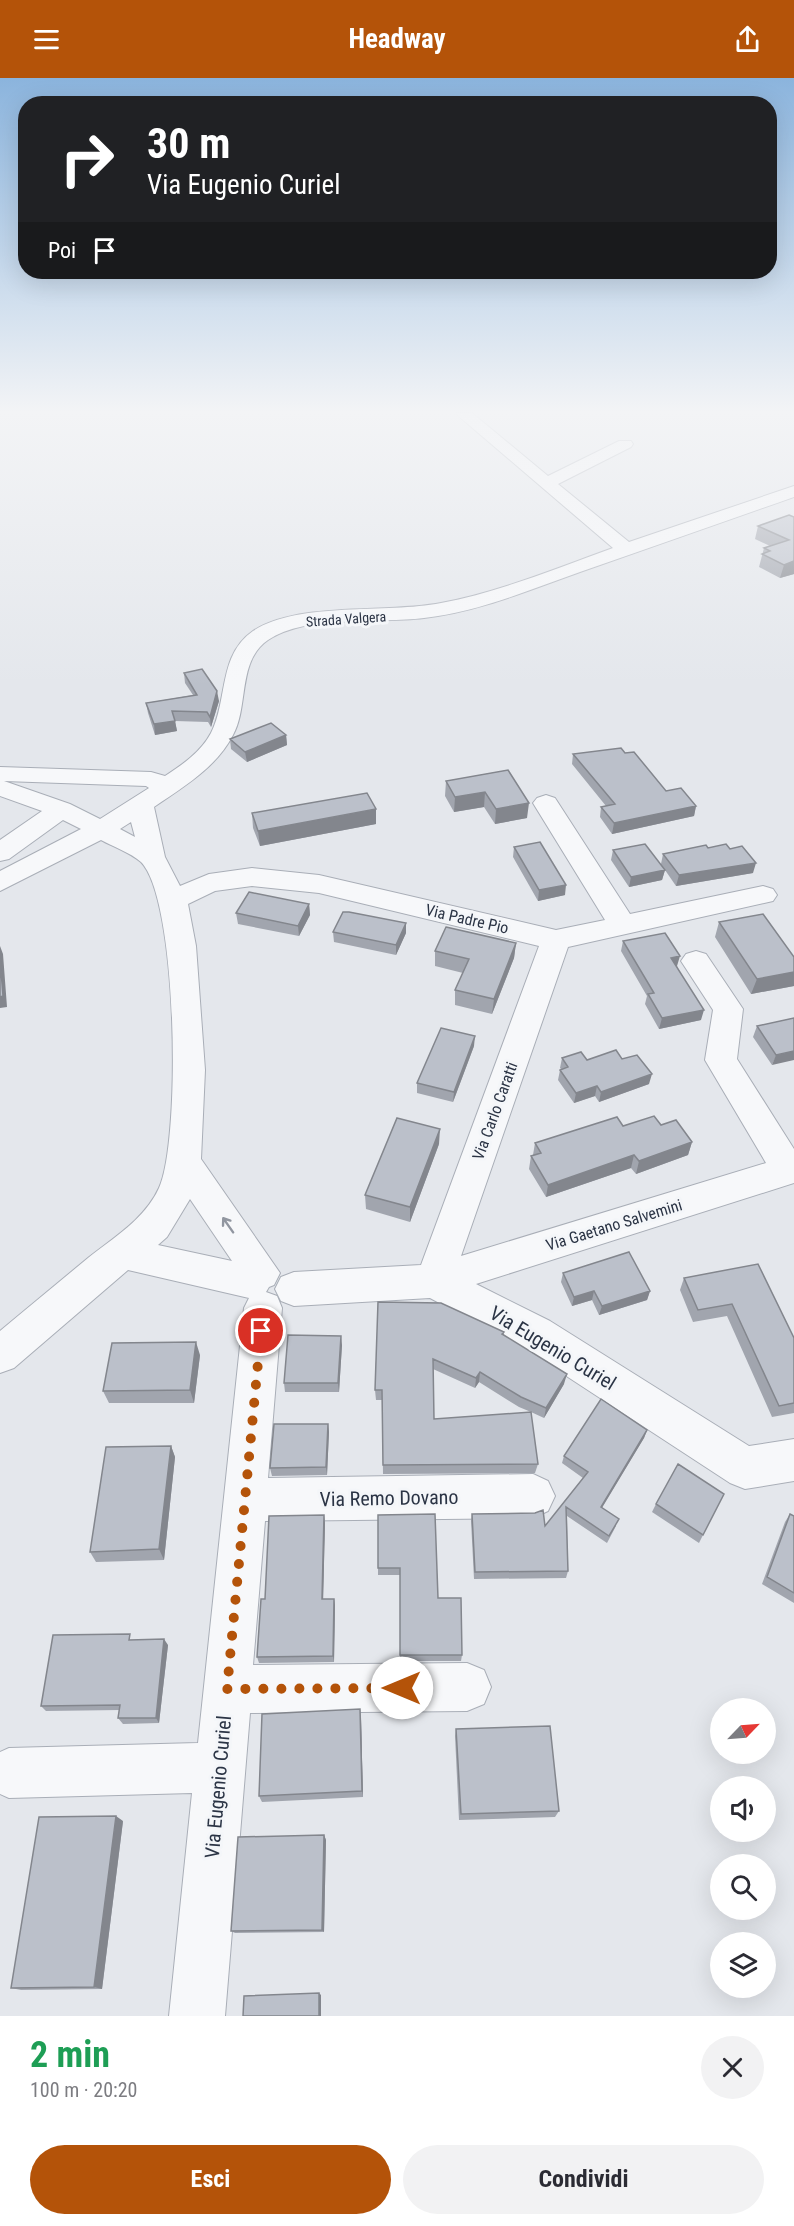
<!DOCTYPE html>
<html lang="it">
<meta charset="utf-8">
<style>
:root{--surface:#fff;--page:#f2f2f3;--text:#2b2b33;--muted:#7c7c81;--accent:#b45309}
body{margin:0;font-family:"Roboto Condensed",sans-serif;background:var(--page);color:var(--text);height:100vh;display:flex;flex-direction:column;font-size:22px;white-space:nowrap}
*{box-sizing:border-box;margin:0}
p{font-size:20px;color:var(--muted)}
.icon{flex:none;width:33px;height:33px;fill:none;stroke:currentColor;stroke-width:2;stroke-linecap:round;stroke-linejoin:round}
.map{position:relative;height:1938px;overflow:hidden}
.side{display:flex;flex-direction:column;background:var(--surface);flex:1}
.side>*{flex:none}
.hud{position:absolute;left:18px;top:18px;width:759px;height:183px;border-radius:24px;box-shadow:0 6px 24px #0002;background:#202124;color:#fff;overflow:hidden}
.needle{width:39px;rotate:65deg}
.fabs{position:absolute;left:710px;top:1620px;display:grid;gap:12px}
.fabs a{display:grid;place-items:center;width:66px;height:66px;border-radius:50%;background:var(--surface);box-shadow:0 6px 24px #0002;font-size:30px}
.pin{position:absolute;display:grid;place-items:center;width:51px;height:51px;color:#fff;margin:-26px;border:3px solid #fff;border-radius:50%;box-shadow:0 2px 6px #0007}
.me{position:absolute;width:66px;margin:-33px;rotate:270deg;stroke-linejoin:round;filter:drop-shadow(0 0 4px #0008)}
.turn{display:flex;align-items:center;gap:21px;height:126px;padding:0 30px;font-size:27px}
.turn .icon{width:78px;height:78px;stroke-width:2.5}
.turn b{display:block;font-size:42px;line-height:51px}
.then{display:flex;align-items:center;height:57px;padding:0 30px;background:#0003;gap:12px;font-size:22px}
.round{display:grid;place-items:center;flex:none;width:63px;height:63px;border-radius:32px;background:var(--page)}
.summary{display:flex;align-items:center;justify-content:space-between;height:102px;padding:0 30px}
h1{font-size:36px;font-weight:700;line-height:45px;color:#1e9e55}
.cta{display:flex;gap:12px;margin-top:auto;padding:12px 30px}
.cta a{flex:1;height:69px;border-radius:36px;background:var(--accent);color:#fff;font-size:24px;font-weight:700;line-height:69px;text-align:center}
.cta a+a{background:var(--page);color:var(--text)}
header{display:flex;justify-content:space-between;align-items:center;height:78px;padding:0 30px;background:var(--accent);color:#fff;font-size:27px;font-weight:700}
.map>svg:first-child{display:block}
</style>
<header><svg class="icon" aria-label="menu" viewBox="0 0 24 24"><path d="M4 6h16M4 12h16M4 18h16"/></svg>Headway<svg class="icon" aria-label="share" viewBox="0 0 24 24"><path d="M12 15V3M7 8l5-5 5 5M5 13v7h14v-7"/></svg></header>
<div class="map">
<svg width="794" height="1938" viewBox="0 0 794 1938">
<rect width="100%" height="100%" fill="#e4e7ec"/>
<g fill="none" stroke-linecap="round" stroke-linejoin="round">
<g stroke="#a9aeb7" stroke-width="2">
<path id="minor" d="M455 335H472L548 398 619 363H631L633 366 631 369 558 406 629 464 794 408V419C723 444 652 469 580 494 529 512 478 534 424 540 378 546 307 536 268 562 237 583 249 628 233 657 216 690 183 709 154 729L165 779 180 808 209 796 252 790 319 797 556 852 605 842 533 725 537 720 546 717 555 720 630 836 763 808 773 811 777 817 773 823 568 869 461 1178 766 1085 705 982 713 932 681 883 686 876 696 873 706 876 743 931 737 981 794 1071V1105L476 1206 550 1243 749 1368 794 1361V1403L745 1411 730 1405 522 1269 430 1220 294 1228 281 1223 275 1211 281 1199 294 1194 421 1187 539 868 319 815 252 808 215 813 188 826 196 868 205 992 201 1081 280 1195 274 1207 269 1209 266 1214 277 1218 282 1230 268 1400 533 1396 548 1403 555 1418 548 1433 533 1440 265 1443 253 1587 467 1585 484 1592 491 1609 484 1626 467 1633 250 1635 225 1938H169L192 1715 9 1720 0 1716V1674L9 1670 198 1665 244 1230 249 1220 128 1192 14 1290 0 1295V1253C29 1229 59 1204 88 1180 113 1160 145 1141 159 1110 181 1063 178 821 141 784 131 775 112 768 101 762L0 813V793L81 751 63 742 9 781 0 783V762L42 733 0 718V689L151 694 165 698C182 687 201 674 211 655 228 622 218 577 253 553 299 523 386 536 441 525 500 514 557 490 613 470ZM4 703 146 708 149 710 100 741 70 726ZM131 744 135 759 120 751ZM190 1121 232 1183 158 1167 167 1159Z"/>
</g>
<use href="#minor" fill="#f7f8fa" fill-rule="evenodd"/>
</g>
<path fill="#a1a5ae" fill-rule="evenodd" d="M789 437 794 496 780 500 759 489 764 470 770 468 755 461 758 448Z
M184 595 219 623 211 649 208 644 175 643 177 653 155 657 148 635 146 625 193 617 185 605Z
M286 657 287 667 247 684 231 671 230 661Z
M625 675 666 713 696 728 694 738 612 756 600 739 601 729 606 728 572 686 573 676Z
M508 692 527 740 495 746 484 729 454 734 445 718 446 703Z
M252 735 376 746 260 768 253 750Z
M514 769 565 817 538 823 513 779Z
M708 770 753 795 676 808 665 792 662 802 629 809 611 782 613 772 661 786 663 776Z
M309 826 310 837 299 858 238 846 236 835Z
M719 844 794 879V908L751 916 715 859Z
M333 854 406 855 396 877 334 864Z
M623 863 677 888 701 942 659 951 645 926 647 918 621 873Z
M516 865 514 880 492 936 455 927V912L463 895 435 888V873Z
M794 940 772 987 753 959 757 948Z
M474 968 453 1024 417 1015V1005Z
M562 980 587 982 622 981 649 1006 599 1024 595 1018 574 1025 558 1002 560 992 561 991 560 990Z
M661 1047 692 1064 688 1077 636 1096 631 1090 546 1119 529 1091 531 1078 533 1077 535 1065 623 1048Z
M439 1066 410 1144 366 1131 365 1117Z
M563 1195 650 1213 647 1222 599 1237 592 1222 572 1228 561 1204Z
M684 1200 794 1260V1335L772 1339 727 1238 693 1244 680 1212Z
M378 1224 504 1254V1257L564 1306 544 1340 531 1334 538 1386 535 1395 383 1396 382 1322H376L375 1312ZM433 1291 475 1310 479 1304 519 1329 531 1334 434 1341Z
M342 1267 339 1314H285L284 1305Z
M200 1277 194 1325H109L103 1313Z
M328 1346 329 1354 327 1397 272 1398 270 1390Z
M647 1352 644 1360 602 1430 616 1448 607 1465 567 1438 568 1493 566 1500 474 1501 471 1443 472 1436 545 1448 583 1400 562 1385 564 1378Z
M171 1368 175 1379 164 1482 96 1484 90 1474Z
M656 1426 703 1457 699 1465 652 1434Z
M790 1436 794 1438V1525L762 1506 785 1444Z
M324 1437 325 1445 323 1521H334L335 1527 334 1584 259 1585 257 1579 265 1521Z
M378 1437 438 1520 462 1577 461 1583H400V1497H378Z
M134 1562 168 1567 159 1645 123 1646 118 1640 120 1632 46 1633 41 1628Z
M361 1639 363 1719 262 1724 259 1718Z
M456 1651 559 1733 555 1739 459 1742 455 1658Z
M123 1743 102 1911 21 1912 11 1910Z
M324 1757 326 1762 324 1854 235 1855 231 1853Z"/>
<path fill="#83868d" d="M794 483V496L780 500 784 487Z
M217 613 219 623 211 649 210 639Z
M175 643 177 653 155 657 154 646Z
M286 657 287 667 247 684 245 674Z
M485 714 484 729 454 734 455 719Z
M529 725 527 740 495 746 496 731Z
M696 728 694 738 612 756 614 745Z
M376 731V746L260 768 258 753Z
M756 785 753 795 676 808 679 797Z
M665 792 662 802 629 809 631 799Z
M566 807 565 817 538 823 539 812Z
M309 826 310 837 299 858 298 848Z
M406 845V855L396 877V867Z
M516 865 514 880 492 936 494 921Z
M0 868 3 876 7 929 0 930Z
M680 878 677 888 668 890 671 880Z
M794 894V908L751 916 757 901Z
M704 932 701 942 659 951 662 940Z
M475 958 474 968 453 1024 454 1014Z
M794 973V982L772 987 776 977Z
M652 996 649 1006 599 1024 601 1014Z
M597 1008 595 1018 574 1025 576 1015Z
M440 1051 439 1066 410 1144V1129Z
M692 1064 688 1077 636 1096 639 1083Z
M634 1077 631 1090 546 1119 548 1107Z
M594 1213 592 1222 572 1228 574 1219Z
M650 1213 647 1222 599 1237 602 1228Z
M341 1258 342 1267 339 1314 338 1305Z
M196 1264 200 1277 194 1325 190 1312Z
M480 1294 479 1304 475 1310 476 1300Z
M567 1296 564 1306 544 1340 546 1330Z
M328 1346 329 1354 327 1397 326 1389Z
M647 1352 644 1360 598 1436 601 1429Z
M171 1368 175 1379 164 1482 159 1471Z
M324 1437 325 1445 323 1527 322 1521Z
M334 1521 335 1527 334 1584 333 1578Z
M164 1561 168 1567 159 1645 156 1640Z
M360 1631 361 1639 363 1719 362 1713Z
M116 1738 123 1743 102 1911 94 1909Z
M324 1757 326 1762 324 1854 322 1852Z
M319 1915 321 1917V1938H319Z"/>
<path fill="#bbc0ca" stroke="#83868d" stroke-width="1.5" d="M789 437 794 439V483L784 487 762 476 770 473 764 470 789 462 758 448Z
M202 591 217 613 210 639 207 634 172 633 175 643 154 646 146 625 197 617 184 595Z
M271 645 286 657 245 674 230 661Z
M621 670 625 675 634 674 666 713 681 710 696 728 614 745 601 729 615 726 573 676Z
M508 692 529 725 496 731 485 714 455 719 446 703Z
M367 715 376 731 258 753 252 735Z
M540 764 566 807 539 812 514 769Z
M645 766 665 792 631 799 613 772Z
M726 766 730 771 742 768 756 785 679 797 663 776 706 767 708 770Z
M249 814 309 826 298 848 236 835Z
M343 834H349L406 845 396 867 333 854Z
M763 836 794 879V894L757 901 719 844Z
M446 849 516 865 494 921 455 912 469 881 435 873Z
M665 855 680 878 671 880 704 932 662 940 648 916 654 915 623 863Z
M0 880 3 918 0 919Z
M794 940V973L776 977 757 948Z
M441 950 475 958 454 1014 417 1005Z
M616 972 622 981 637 977 652 996 601 1014 597 1008 576 1015 560 992 568 989 562 980 581 974 587 982Z
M654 1038 661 1047 676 1042 692 1064 639 1083 634 1077 548 1107 531 1078 541 1075 535 1065 617 1039 623 1048Z
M397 1040 440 1051 410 1129 365 1117Z
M629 1174 650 1213 602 1228 594 1213 574 1219 563 1195Z
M758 1186 794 1260V1325L779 1328 732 1226 698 1232 684 1200Z
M378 1224 441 1225 504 1254 502 1256 567 1296 546 1330 521 1319 480 1294 476 1300 433 1281 434 1341 531 1334 538 1386 383 1387 382 1312H375Z
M288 1257 341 1258 338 1305H284Z
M196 1264 190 1312 103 1313 112 1265Z
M601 1321 647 1352 601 1429 619 1441 609 1458 566 1429 568 1493 475 1494 472 1436 535 1435 543 1432 545 1448 588 1394 564 1378Z
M274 1346H328L326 1389 270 1390Z
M171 1368 159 1471 90 1474 106 1369Z
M678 1386 724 1416 703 1457 656 1426Z
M435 1436 438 1520H461L462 1577H400V1490H378V1437Z
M790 1436 794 1438V1515L767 1499Z
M324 1437 322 1521H334L333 1578 257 1579 261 1521H265L269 1438Z
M130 1556 129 1562 164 1561 156 1640H118L120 1627 41 1628 53 1557Z
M360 1631 362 1713 259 1718 262 1636Z
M550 1648 559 1733 461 1736 456 1651Z
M116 1738 94 1909 11 1910 39 1739Z
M324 1757 322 1852 231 1853 238 1759Z
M319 1915V1938H243L244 1918Z"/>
<defs><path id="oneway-shaft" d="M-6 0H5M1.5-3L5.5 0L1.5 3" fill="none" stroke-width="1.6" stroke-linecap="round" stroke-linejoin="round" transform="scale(1.5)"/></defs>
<use stroke="#9196a0" href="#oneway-shaft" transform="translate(228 1147) rotate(-125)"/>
<linearGradient id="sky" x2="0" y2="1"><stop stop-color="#8bb4dd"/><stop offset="0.55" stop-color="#f3f4f6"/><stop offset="1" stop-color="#f3f4f6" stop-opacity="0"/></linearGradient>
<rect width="794" height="607" fill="url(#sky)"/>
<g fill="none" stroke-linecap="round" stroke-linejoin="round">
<path stroke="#b45309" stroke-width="10" stroke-dasharray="0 18" d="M261 1253 227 1611 402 1610"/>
</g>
<g text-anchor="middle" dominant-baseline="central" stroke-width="6" stroke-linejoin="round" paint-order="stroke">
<g font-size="14" fill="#2b3445" stroke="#f4f6f9">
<text transform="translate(346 541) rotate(-4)">Strada Valgera</text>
</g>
<g font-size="16" fill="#2b3445" stroke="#f4f6f9">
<text transform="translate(467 841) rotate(13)">Via Padre Pio</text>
<text transform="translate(495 1033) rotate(-70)">Via Carlo Caratti</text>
<text transform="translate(614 1147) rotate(-17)">Via Gaetano Salvemini</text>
</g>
<g font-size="20" fill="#2b3445" stroke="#f4f6f9">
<text transform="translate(553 1270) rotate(31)">Via Eugenio Curiel</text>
<text transform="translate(389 1420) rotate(-1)">Via Remo Dovano</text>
<text transform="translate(218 1709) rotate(-85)">Via Eugenio Curiel</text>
</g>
</g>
</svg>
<div class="fabs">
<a><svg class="needle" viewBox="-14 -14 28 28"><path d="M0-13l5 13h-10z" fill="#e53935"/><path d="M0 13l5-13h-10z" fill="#7c7c81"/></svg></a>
<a><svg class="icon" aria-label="sound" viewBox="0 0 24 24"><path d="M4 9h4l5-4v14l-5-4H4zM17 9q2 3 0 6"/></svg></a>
<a><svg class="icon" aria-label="search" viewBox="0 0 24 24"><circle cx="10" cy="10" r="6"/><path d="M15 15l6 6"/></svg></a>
<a><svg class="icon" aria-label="layers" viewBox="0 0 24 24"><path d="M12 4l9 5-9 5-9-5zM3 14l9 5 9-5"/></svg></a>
</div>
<div class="pin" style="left:261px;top:1253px;background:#d93025"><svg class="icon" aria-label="arrive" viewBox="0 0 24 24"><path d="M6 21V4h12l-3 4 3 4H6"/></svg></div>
<svg class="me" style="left:402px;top:1610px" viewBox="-20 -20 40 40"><circle r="19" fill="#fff"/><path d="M0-13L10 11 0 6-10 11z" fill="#b45309"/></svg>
<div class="hud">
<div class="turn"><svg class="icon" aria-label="right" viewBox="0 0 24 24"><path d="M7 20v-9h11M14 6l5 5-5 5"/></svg><div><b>30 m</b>Via Eugenio Curiel</div></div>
<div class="then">Poi<svg class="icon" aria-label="arrive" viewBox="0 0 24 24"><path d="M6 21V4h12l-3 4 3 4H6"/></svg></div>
</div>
</div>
<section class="side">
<div class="summary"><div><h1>2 min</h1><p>100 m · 20:20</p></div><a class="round"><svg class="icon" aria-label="close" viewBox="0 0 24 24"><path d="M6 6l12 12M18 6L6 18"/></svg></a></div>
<div class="cta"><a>Esci</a><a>Condividi</a></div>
</section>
